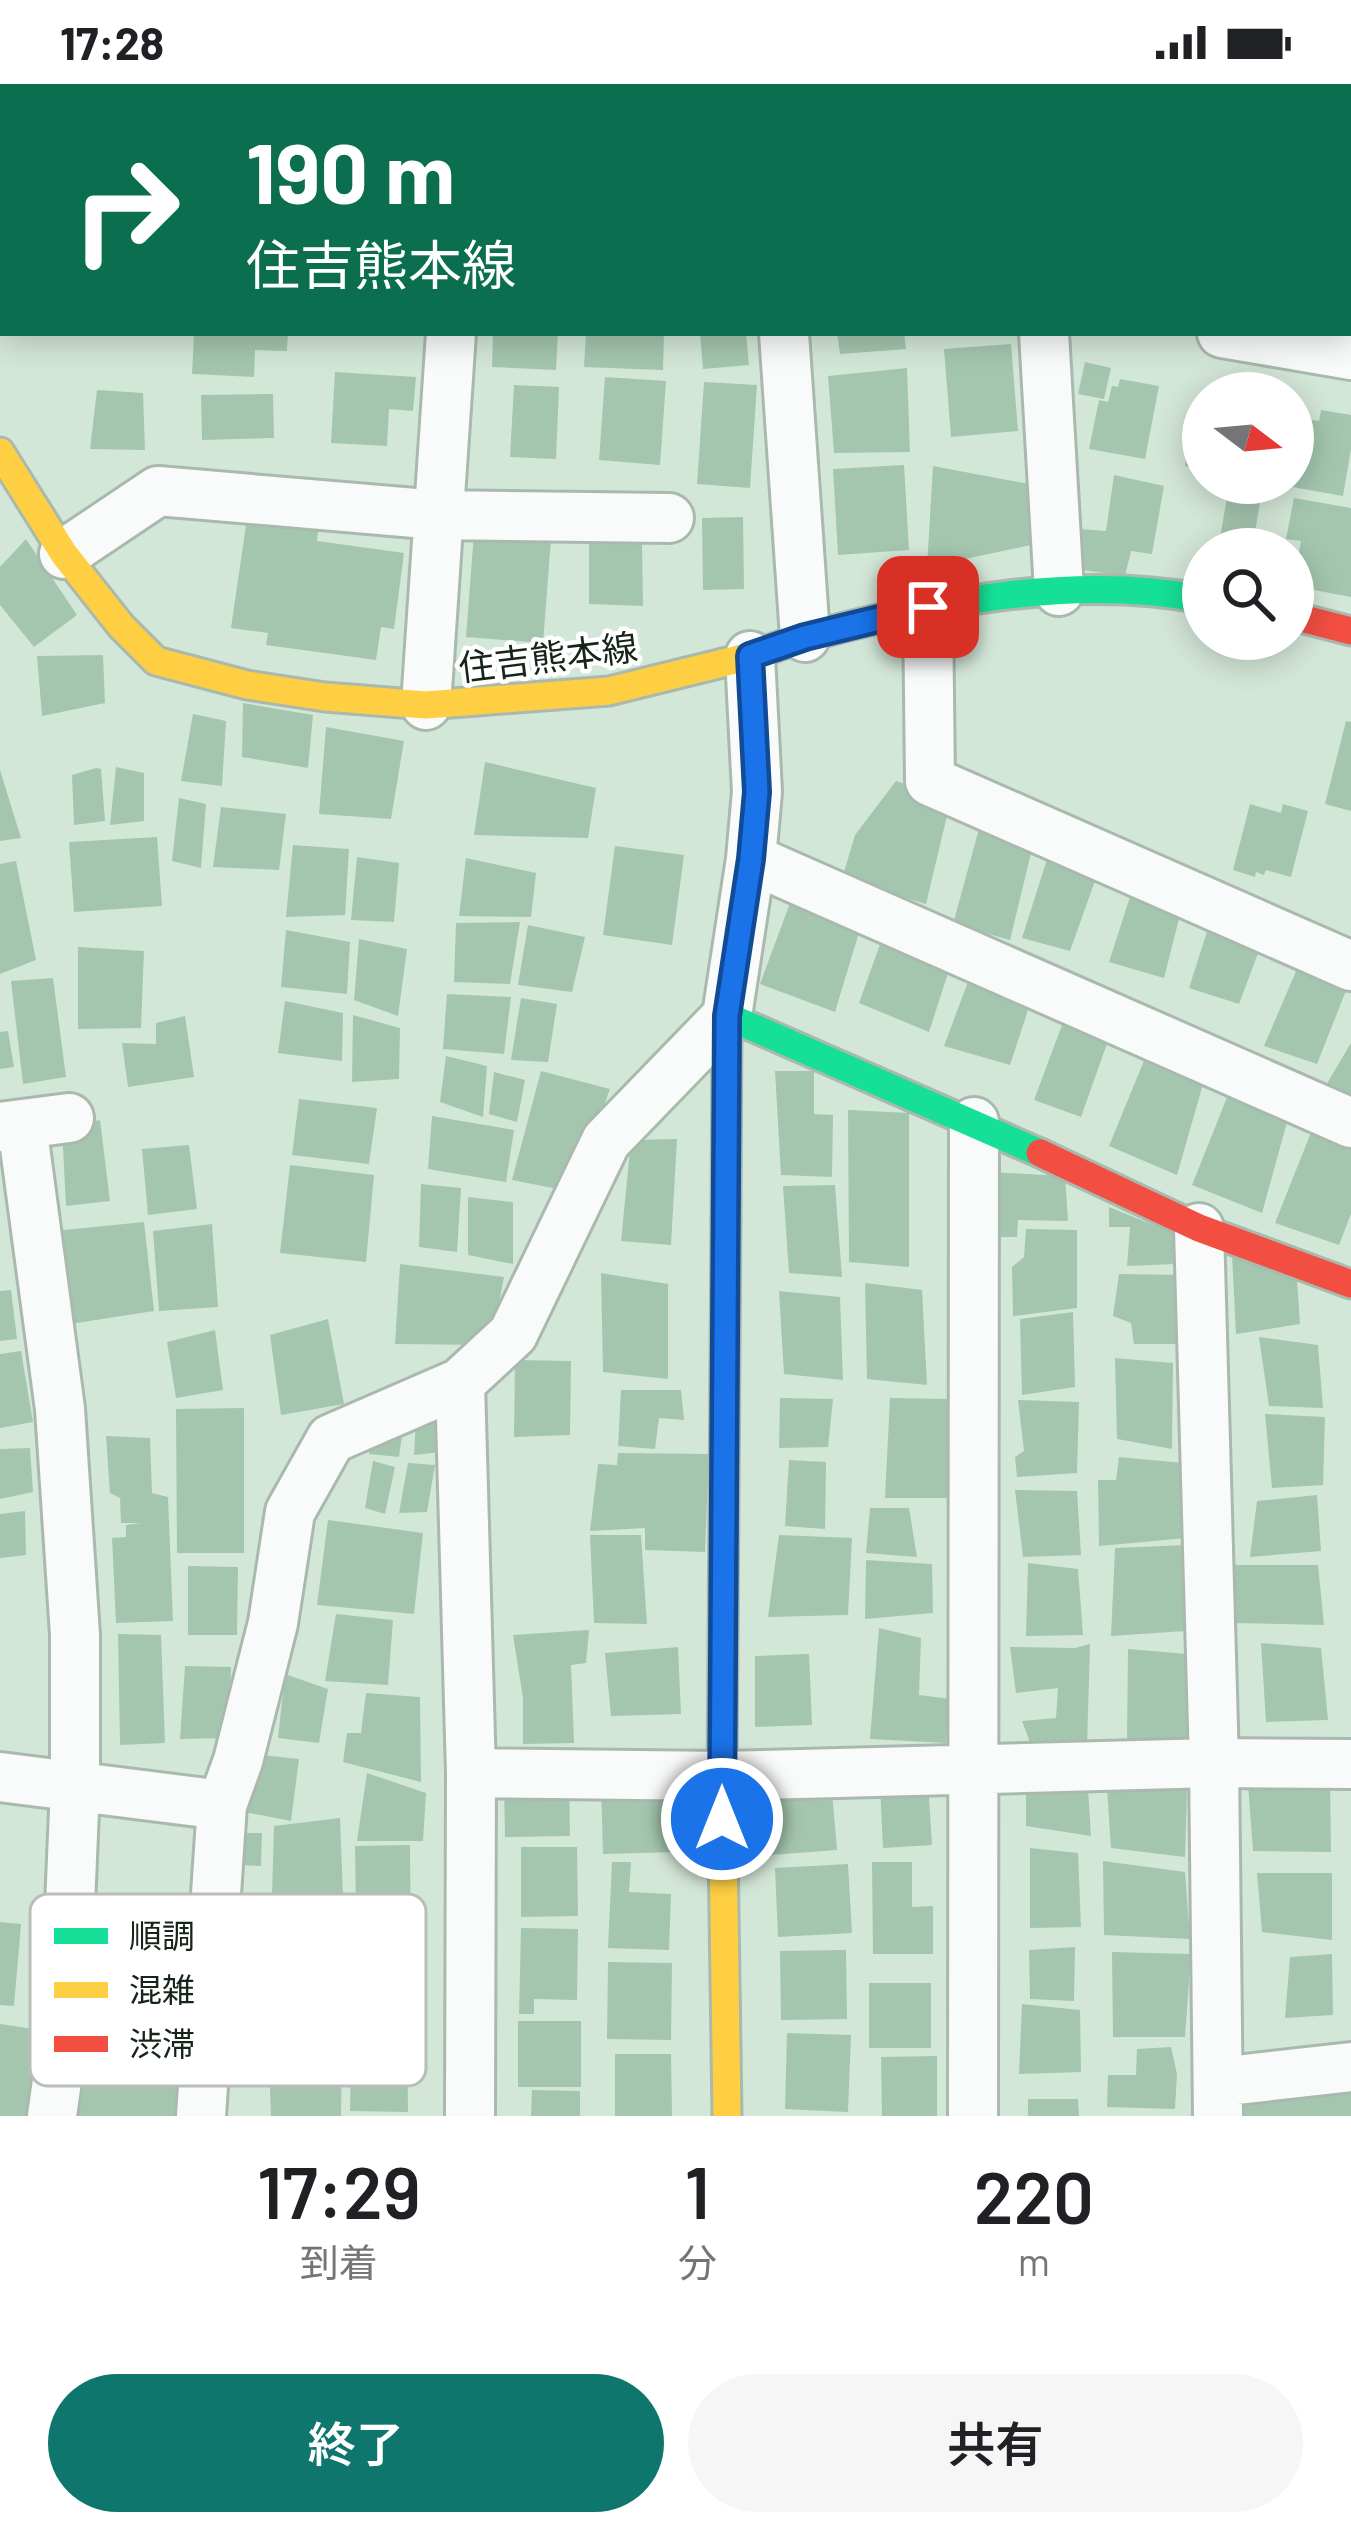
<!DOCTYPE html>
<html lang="ja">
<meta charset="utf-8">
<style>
:root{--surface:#fff;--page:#f6f6f6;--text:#202124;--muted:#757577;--accent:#0f766e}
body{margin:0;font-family:Barlow,"Noto Sans JP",sans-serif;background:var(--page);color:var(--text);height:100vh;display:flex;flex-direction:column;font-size:45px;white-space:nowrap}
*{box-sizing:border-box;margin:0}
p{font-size:39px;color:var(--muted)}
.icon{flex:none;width:66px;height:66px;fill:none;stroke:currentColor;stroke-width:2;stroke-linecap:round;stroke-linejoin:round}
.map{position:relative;height:2032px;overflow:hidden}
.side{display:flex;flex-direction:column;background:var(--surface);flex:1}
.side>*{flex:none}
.top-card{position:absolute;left:0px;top:0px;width:1353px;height:252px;box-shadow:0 6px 30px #0003;background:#0b6e4f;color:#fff;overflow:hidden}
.needle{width:78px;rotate:106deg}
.tools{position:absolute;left:1182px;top:288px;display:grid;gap:24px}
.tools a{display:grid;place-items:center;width:132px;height:132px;border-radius:50%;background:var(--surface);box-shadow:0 6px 30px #0003;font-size:60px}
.pin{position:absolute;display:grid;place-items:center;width:102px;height:102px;color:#fff;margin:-51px;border-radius:24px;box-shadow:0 6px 18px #0006}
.me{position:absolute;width:132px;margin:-66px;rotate:0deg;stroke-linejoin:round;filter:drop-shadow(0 0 9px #0008)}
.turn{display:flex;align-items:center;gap:42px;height:252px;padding:0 48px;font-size:54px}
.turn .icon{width:156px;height:156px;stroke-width:2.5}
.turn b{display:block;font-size:84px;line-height:102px}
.eta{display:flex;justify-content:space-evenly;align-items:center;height:204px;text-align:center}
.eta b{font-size:72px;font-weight:600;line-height:84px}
.action{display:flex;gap:24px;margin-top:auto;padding:24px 48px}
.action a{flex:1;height:138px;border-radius:72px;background:var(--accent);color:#fff;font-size:48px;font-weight:600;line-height:138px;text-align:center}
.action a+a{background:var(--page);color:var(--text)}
.status{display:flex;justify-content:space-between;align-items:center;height:84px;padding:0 60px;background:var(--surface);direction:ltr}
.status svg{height:33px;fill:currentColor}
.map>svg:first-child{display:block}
</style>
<div class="status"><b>17:28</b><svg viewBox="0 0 49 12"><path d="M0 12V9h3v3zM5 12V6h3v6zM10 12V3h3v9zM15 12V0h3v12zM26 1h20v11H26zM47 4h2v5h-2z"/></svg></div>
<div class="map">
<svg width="1351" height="2032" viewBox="0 0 1351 2032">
<rect width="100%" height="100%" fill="#d3e7d8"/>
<path fill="#a4c6af" d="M194 249H288L287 267 255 266 254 293 192 290Z
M493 249H558L556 286 492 283Z
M586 249H664L663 286 584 283Z
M700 249H746L749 281 703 285Z
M837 249H904L906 265 840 270Z
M1011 260 1018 347 951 353 944 265Z
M1085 278 1111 284 1104 315 1078 310Z
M907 284 910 368 834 369 828 292Z
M335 288 416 293 413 327 389 325 387 362 331 359Z
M605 293 666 297 660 381 599 376Z
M1120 295 1159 302 1145 375 1089 365 1099 316 1108 318 1112 302 1118 303Z
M704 298 757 301 750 404 697 400Z
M514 301 559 303 556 375 510 373Z
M97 306 143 309 145 366 90 365Z
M273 310 274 354 202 356 201 311Z
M1201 320 1203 321V386L1185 382 1193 331 1199 332Z
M1321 326 1351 331V365L1343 412 1281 401 1282 399H1293V333L1319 337Z
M904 381 909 466 838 471 833 385Z
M933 382 1029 400 1031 461 927 483Z
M1114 391 1164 402 1152 470 1131 467 1125 492 1075 485 1080 445 1106 447Z
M1228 408 1261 413 1252 465H1218Z
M1294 414 1351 424V513L1293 502 1301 457 1286 455Z
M248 427 319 437 317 457 404 469 394 545 381 543 376 576 266 561 268 549 231 544Z
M743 433 744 505 703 506 702 434Z
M474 449 551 455 543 559 466 553Z
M26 455 77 531 34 563 0 521V483Z
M589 458 642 459 643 522 589 520Z
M103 571 105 619 42 632 37 572Z
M243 619 313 631 308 684 242 673Z
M193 630 226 637 222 702 181 697Z
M1346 637 1351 638V727L1325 720Z
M326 643 404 657 391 735 319 730Z
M485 678 596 704 588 754 474 751Z
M116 683 144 689V737L110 741Z
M96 684 101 685 105 737 74 741 72 691Z
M0 686 21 754 0 757Z
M896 697 951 715 926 820 842 795 855 751Z
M179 714 206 720 201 784 172 777Z
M1250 720 1281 729 1283 720 1308 727 1291 793 1266 786 1264 791 1256 788 1255 793 1233 786Z
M221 723 286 730 279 786 213 783Z
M982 734 1035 753 1010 856 953 840Z
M157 753 162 822 74 828 69 758Z
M293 761 349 765 345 831 286 833Z
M615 762 684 771 672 861 603 851Z
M1050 766 1101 780 1070 867 1022 854Z
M357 773 399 779 394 838 351 836Z
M466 774 536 789 531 833 459 832Z
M16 777 36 876 0 890V780Z
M1136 794 1183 819 1164 894 1109 878Z
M790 819 860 845 835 928 760 900Z
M1213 829 1265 851 1239 920 1189 904Z
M520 838 510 900 454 898 456 839Z
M528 841 585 853 572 908 518 901Z
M286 846 350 858 347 910 281 903Z
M883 852 950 883 929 948 859 919Z
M359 855 407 865 398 932 354 916Z
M78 863 144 867 141 944 78 945Z
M1300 878 1351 894 1317 980 1264 962Z
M972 887 1032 914 1010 981 944 962Z
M53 894 66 993 23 1000 11 897Z
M447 910 511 913 504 970 443 965Z
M521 914 557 920 548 978 511 976Z
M285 917 343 929 342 977 278 969Z
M353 931 400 944 399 995 352 998Z
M185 932 194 993 128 1003 122 959 156 960V939Z
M1065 933 1109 954 1081 1033 1034 1016Z
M8 947 14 983 0 985V948Z
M1351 959V1013L1326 1001Z
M1150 962 1205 993 1177 1091 1109 1062Z
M446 972 487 982 483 1033 440 1018Z
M541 987 610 1005 573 1108 512 1096Z
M775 987H814V1030L833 1031 832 1093 781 1091Z
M494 988 525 996 517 1038 489 1030Z
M1232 1001 1289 1031 1262 1129 1192 1101Z
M299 1015 377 1024 369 1080 292 1071Z
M848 1026 909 1029V1183L849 1178Z
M432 1032 514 1046 506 1098 428 1085Z
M100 1036 110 1117 66 1122 62 1044Z
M1316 1036 1351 1049V1130L1339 1161 1275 1139Z
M677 1055 671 1161 621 1157 631 1056Z
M189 1061 197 1125 148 1131 142 1065Z
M290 1081 374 1091 366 1178 280 1169Z
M987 1088 1065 1092 1068 1137 1018 1136 1017 1153H988Z
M421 1100 461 1104 457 1168 419 1163Z
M835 1101 842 1193 789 1189 783 1102Z
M468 1113 513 1118V1180L468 1171Z
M1109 1123 1176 1150 1175 1180 1127 1182 1130 1143H1109Z
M144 1138 154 1227 70 1240 54 1147Z
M212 1140 218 1223 159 1227 153 1147Z
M1026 1145 1077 1146V1224L1013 1232 1012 1183 1024 1173Z
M1232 1171 1297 1196 1300 1240 1236 1250Z
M400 1180 504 1193 491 1261 395 1260Z
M601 1189 668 1200V1295L603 1288Z
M1119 1190 1185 1191 1187 1260H1134L1131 1239 1113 1232Z
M865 1199 922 1206 927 1301 867 1295Z
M11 1206 17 1255 0 1257V1207Z
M779 1207 840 1213 843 1296 784 1290Z
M1073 1228 1075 1303 1022 1311 1020 1235Z
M328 1235 344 1320 281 1331 270 1251Z
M215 1246 223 1306 176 1314 167 1258Z
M1259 1253 1318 1261 1323 1324 1269 1322Z
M21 1267 33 1338 0 1344V1270Z
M1115 1274 1173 1279 1172 1365 1117 1355Z
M515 1276 571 1277 570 1351 514 1353Z
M621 1306H681L684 1336 659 1334 655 1365 618 1362Z
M780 1314 833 1315 828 1363 779 1364Z
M890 1314 948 1315 953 1414H885Z
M1018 1316 1079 1318 1077 1389 1017 1393 1015 1373 1024 1367Z
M244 1324V1469H177L176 1325Z
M444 1330 441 1368 414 1371 416 1334Z
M1265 1330 1325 1333 1323 1401 1272 1404Z
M403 1344 399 1373 369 1370 370 1346Z
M106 1352 150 1354 152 1409 168 1413 173 1537 116 1539 112 1454 126 1453V1441L141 1439H121L120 1414 110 1409Z
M30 1364 33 1408 0 1415V1365Z
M618 1369 709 1370 705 1468 645 1466V1444L590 1447 598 1380 617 1381Z
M1119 1373 1183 1379 1186 1454 1099 1462 1098 1396H1116Z
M789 1376 826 1378 825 1445 785 1442Z
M373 1377 395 1383 385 1430 365 1424Z
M408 1379 435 1381 427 1428 399 1429Z
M1015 1406 1077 1407 1081 1471 1023 1473Z
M1317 1411 1321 1467 1250 1473 1257 1417Z
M870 1424H909L917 1473 866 1469Z
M25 1427 26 1471 0 1474V1430Z
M328 1436 423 1449 414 1530 317 1521Z
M590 1451H641L647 1540 594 1539Z
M779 1451 852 1454 848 1531 768 1533Z
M1186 1461 1185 1547 1111 1552 1115 1464Z
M866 1476 932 1480 933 1529 865 1535Z
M1028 1479 1078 1485 1083 1551 1026 1552Z
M1228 1481H1318L1324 1541 1234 1539Z
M188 1482 238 1483 237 1551H188Z
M336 1530 393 1536 388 1601 325 1597Z
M879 1544 921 1554 919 1611 951 1615 946 1659 870 1655Z
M589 1546 586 1579 571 1581 574 1659 523 1660V1614L513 1551Z
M118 1550 161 1551 165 1659 120 1661Z
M1261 1559 1321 1564 1328 1636 1266 1638Z
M1090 1560 1087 1663 1033 1666 1022 1637 1056 1634 1058 1604 1016 1609 1010 1563 1075 1564Z
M678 1563 681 1630 611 1632 605 1569Z
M1128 1565 1187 1570 1190 1663 1127 1657Z
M809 1570 812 1641 755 1643V1572Z
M185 1582 231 1583 229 1654 180 1655Z
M285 1590 328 1605 319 1659 278 1654Z
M366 1609 420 1613 421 1698 343 1678 347 1649H361Z
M261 1671 299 1675 291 1737 245 1728Z
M1106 1688 1187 1705 1185 1773 1111 1764Z
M367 1689 426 1709 423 1757H357Z
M1330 1694 1331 1768 1253 1767 1248 1700Z
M569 1696 570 1752 505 1753 504 1698Z
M831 1696 837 1766 771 1771 767 1700Z
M675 1697 676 1768 603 1770 601 1699Z
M928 1698 932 1761 883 1764 880 1702Z
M1088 1705 1091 1752 1026 1742V1709Z
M340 1734 344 1837 271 1846 345 1850 344 1926 223 1923 230 1845 271 1846 274 1742Z
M239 1749H262L261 1782 239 1781Z
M410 1761 411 1897 357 1898 355 1762Z
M521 1763H577L578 1832 521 1833Z
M1030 1764 1078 1769 1081 1843 1030 1844Z
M1103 1777 1185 1788 1190 1855 1104 1851Z
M612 1778H631L629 1808 671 1810 669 1866 608 1864Z
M872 1778H912V1823L933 1822V1870H873Z
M848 1780 852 1849 778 1853 775 1784Z
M1257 1789H1332V1856L1262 1848Z
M0 1838 21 1840 14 1922 0 1921Z
M521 1844 578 1845 577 1916 534 1915V1930H519Z
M1075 1863 1074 1917 1030 1915 1029 1866Z
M846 1866 847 1935 781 1936 780 1867Z
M1112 1868 1191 1870 1185 1953H1113Z
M1332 1870 1333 1931 1285 1934 1290 1873Z
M608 1878 672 1879 671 1956 607 1955Z
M869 1899H931V1964H869Z
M1022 1920 1080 1926 1081 1988 1019 1990Z
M352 1927 407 1932 408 2028 350 2027Z
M518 1937H581V2003H518Z
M0 1940 54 1948 41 2032H0Z
M77 1945 182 1954 175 2032H69Z
M268 1949 342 1950 341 2032H271Z
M787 1949 851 1951 848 2028 785 2025Z
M1171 1963 1177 1990 1175 2025 1107 2023 1108 1991H1136L1137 1965Z
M615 1970H671L672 2032H615Z
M937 1972V2032H882L881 1973Z
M1351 2001V2032H1235L1234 2005Z
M532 2006 580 2007V2032H531Z
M1028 2015H1078L1079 2032H1028Z"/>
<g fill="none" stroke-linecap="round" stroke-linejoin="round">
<g stroke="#aab9ae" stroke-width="54">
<path id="street" d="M766 0V3
M1030 0V3
M1336 0 1351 3
M468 3V0
M784 249 805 553
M1044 249 1059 507
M1222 249 1351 271
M64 470 158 407 438 431 669 434
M928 523 930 697 1351 882
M426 621 451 249
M751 775 1351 1039
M22 1041 60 1325 75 1551V1703L65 1940 52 2032
M0 1043 69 1034
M1199 1144 1214 1679 1218 2032
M460 1299 471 1689 470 2032
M471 1689 722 1692 1214 1679 1351 1680
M0 1693 222 1721
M1219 1998 1351 1983
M201 2032 222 1721 238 1677 273 1539 290 1428 331 1355 460 1299 513 1250 606 1057 727 932 751 775 757 708 750 572
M973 2032 974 1038"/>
</g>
<g stroke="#aab9ae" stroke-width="33">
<path id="fast" d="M739 575C763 569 786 558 810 552 937 518 1072 490 1203 515
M726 1136 727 932 1040 1069"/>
</g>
<g stroke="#aab9ae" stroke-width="33">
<path id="slow" d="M0 368 64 470 121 542 156 577 247 601 325 613 426 621 609 607 739 575
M726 1136 722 1692 727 2032"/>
</g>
<g stroke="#aab9ae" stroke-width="33">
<path id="jam" d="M1293 532 1351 547
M1040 1069 1199 1144 1351 1200"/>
</g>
<use href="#street" stroke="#f8fbf9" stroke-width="48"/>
<use href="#fast" stroke="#16e098" stroke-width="27"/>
<use href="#slow" stroke="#ffcf43" stroke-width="27"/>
<use href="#jam" stroke="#f24e42" stroke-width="27"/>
</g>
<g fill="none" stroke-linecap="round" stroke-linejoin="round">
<g stroke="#114b97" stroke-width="30">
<path id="route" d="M722 1735 727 932 751 775 757 708 750 572 805 553 928 523"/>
</g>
<use href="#route" stroke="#1a73e8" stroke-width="21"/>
</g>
<g text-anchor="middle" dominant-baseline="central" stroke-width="9" stroke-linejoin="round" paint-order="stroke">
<g font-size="36" fill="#16241a" stroke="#fff">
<text transform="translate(548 572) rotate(-7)">住吉熊本線</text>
</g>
</g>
<rect x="30" y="1810" width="396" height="192" rx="18" fill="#fff" stroke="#b9bdba" stroke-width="3"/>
<rect x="54" y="1844" width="54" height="16" fill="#16e098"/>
<rect x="54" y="1898" width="54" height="16" fill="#ffcf43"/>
<rect x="54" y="1952" width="54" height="16" fill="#f24e42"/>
<g font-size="33" fill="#16241a">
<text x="129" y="1864">順調</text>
<text x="129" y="1918">混雑</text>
<text x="129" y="1972">渋滞</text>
</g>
</svg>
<div class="tools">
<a><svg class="needle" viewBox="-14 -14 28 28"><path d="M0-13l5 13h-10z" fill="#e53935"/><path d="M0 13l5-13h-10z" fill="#757577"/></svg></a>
<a><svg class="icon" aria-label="search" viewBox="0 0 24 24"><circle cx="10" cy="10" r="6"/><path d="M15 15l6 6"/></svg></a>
</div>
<div class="pin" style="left:928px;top:523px;background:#d93025"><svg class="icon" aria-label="arrive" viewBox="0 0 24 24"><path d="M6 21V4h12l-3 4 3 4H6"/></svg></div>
<svg class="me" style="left:722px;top:1735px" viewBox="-20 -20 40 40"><circle r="17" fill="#1a73e8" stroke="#fff" stroke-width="3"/><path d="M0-11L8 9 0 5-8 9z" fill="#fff"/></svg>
<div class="top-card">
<div class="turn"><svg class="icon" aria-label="right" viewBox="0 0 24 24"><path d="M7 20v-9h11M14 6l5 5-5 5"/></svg><div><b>190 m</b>住吉熊本線</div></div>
</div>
</div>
<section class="side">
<div class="eta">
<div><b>17:29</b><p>到着</p></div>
<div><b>1</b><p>分</p></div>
<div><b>220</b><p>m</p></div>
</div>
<div class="action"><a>終了</a><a>共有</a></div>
</section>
